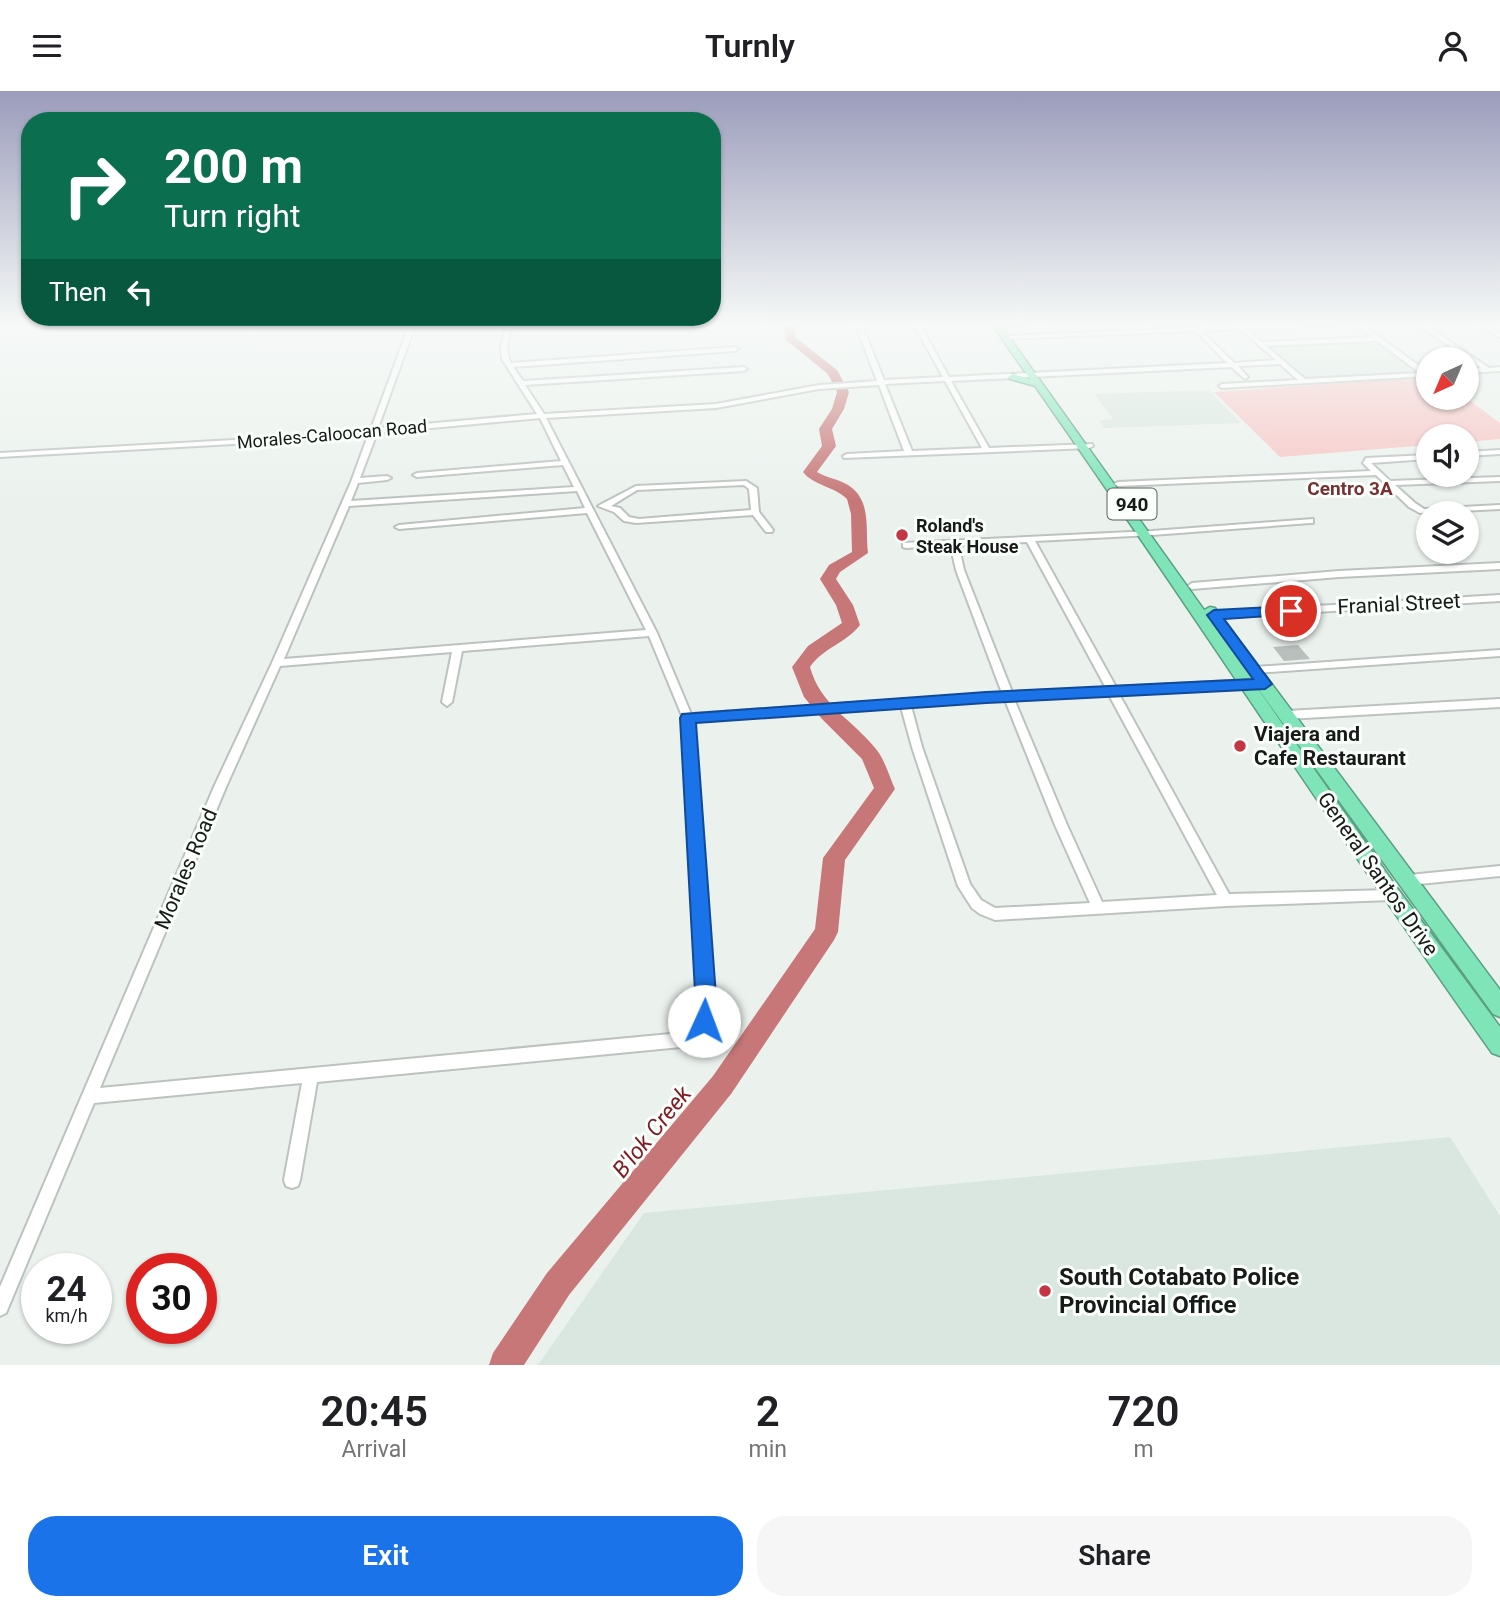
<!DOCTYPE html>
<style>
:root{--surface:#fff;--page:#f6f6f6;--text:#202124;--muted:#757577;--accent:#1a73e8}
body{margin:0;font-family:Roboto,sans-serif;background:var(--page);color:var(--text);height:100vh;display:flex;flex-direction:column;font-size:26px;white-space:nowrap}
*{box-sizing:border-box;margin:0}
p{font-size:23px;color:var(--muted)}
.icon{flex:none;width:38px;height:38px;fill:none;stroke:currentColor;stroke-width:2;stroke-linecap:round;stroke-linejoin:round}
.map{position:relative;height:1274px;overflow:hidden}
.side{display:flex;flex-direction:column;background:var(--surface);flex:1}
.side>*{flex:none}
.hud{position:absolute;left:21px;top:21px;width:700px;height:214px;border-radius:28px;box-shadow:0 2px 5px #0004;background:#0b6e4f;color:#fff;overflow:hidden}
.needle{width:46px;rotate:224deg}
.tools{position:absolute;left:1416px;top:256px;display:grid;gap:14px}
.tools a{display:grid;place-items:center;width:63px;height:63px;border-radius:50%;background:var(--surface);box-shadow:0 2px 5px #0004;font-size:35px}
.speed{position:absolute;left:21px;top:1162px;display:flex;gap:14px;font-size:35px;font-weight:700;text-align:center}
.speed>*{display:grid;place-content:center;width:91px;height:91px;border-radius:50%;background:var(--surface);box-shadow:0 2px 5px #0004;line-height:1}
.speed small{font-size:18px;font-weight:400}
.speed .limit{border:10px solid #d22;background:#fff;color:#111}
.pin{position:absolute;display:grid;place-items:center;width:60px;height:60px;color:#fff;margin:-30px;border:4px solid #fff;border-radius:50%;box-shadow:0 2px 7px #0007}
.me{position:absolute;width:77px;margin:-38px;rotate:2deg;stroke-linejoin:round;filter:drop-shadow(0 0 5px #0008)}
.turn{display:flex;align-items:center;gap:24px;height:147px;padding:0 28px;font-size:32px}
.turn .icon{width:91px;height:91px;stroke-width:2.5}
.turn b{display:block;font-size:49px;line-height:60px}
.then{display:flex;align-items:center;height:66px;padding:0 28px;background:#0003;gap:14px;font-size:26px}
.eta{display:flex;justify-content:space-evenly;align-items:center;height:119px;text-align:center}
.eta b{font-size:42px;font-weight:600;line-height:49px}
.button{display:flex;gap:14px;margin-top:auto;padding:14px 28px}
.button a{flex:1;height:80px;border-radius:28px;background:var(--accent);color:#fff;font-size:28px;font-weight:600;line-height:80px;text-align:center}
.button a+a{background:var(--page);color:var(--text)}
header{display:flex;justify-content:space-between;align-items:center;height:91px;padding:0 28px;background:var(--surface);font-size:32px;font-weight:600}
.map>svg:first-child{display:block}
</style>
<header><svg class="icon" aria-label="menu" viewBox="0 0 24 24"><path d="M4 6h16M4 12h16M4 18h16"/></svg>Turnly<svg class="icon" aria-label="person" viewBox="0 0 24 24"><circle cx="12" cy="8" r="4"/><path d="M4 21q1-7 8-7t8 7"/></svg></header>
<div class="map">
<svg width="1500" height="1274" viewBox="0 0 1500 1274">
<rect width="100%" height="100%" fill="#ebf2ee"/>
<path fill="#d9e7e0" d="M1377 250 1423 282 1308 289 1267 254Z
M1209 299 1241 332 1104 337 1099 329 1113 328 1094 303Z
M1450 1046 1500 1125V1274H538L644 1122Z"/>
<path fill="#f7c5c4" d="M1428 286V306H1465L1500 332V348L1467 351 1466 345H1428V354L1280 366 1214 301Z"/>
<g fill="none" stroke-linecap="round" stroke-linejoin="round">
<path fill="#c77777" fill-rule="evenodd" d="M784 232H794L795 246 837 279 849 301 844 318 832 338 836 355 817 381C827 387 838 388 848 394 872 409 865 438 868 462L840 481 836 488 853 514 860 534C846 552 823 557 810 576 820 614 853 629 876 658 885 669 889 685 895 698L845 769 838 841 834 849 731 1003 569 1204 524 1274H489L493 1262 547 1182 713 985 815 838 823 767 874 697 862 668 822 628 804 606 792 576 808 555 842 532 836 514 820 488 829 474 852 461 851 423 847 408C834 395 814 395 803 381L822 355 819 338 832 318 837 301 828 283 786 249Z"/>
</g>
<path fill="#b9bfbc" d="M1298 554 1310 568 1284 570 1273 556Z"/>
<g fill="none" stroke-linecap="round" stroke-linejoin="round">
<g stroke="#bcc3bf" stroke-width="4">
<path id="minor" d="M410 232H416L378 337 537 323 502 268 501 255 507 232H513C509 246 504 259 511 272L735 256 738 258 735 260 513 276 523 290 744 276 747 278 744 280 525 294 544 323 716 313 819 294 877 290 855 232H861L884 289 943 286 913 232H919L949 286 1227 272 1196 240 1004 248V246L1006 245 1309 232H1349L1346 234 1247 238 1262 251 1372 246 1353 232H1360L1428 281V285L1222 297 1219 295 1222 293 1298 289 1280 273 1238 275 1248 286 1245 288 1231 276 951 290 989 357 1092 353 1093 355 1089 357 844 367 843 365 847 363 904 360 879 294 819 298 716 317 546 327 657 542 691 623 1002 602 956 479 952 461 953 454 906 457 903 456V452L1152 440 1313 428V432H1310L1152 444 1035 450 1116 596 1251 589 1256 593 1251 597 1119 603 1229 803 1391 799 1395 800 1397 804 1395 808 1391 809 1226 815 995 829 980 823 972 817 958 795 912 656 901 616 693 630 713 919C708 939 700 948 681 956L317 991 300 1089 298 1095 292 1097 286 1095 284 1089 302 992 94 1012 6 1222 0 1225V1196L214 696 272 572 351 391 369 342 289 350 0 366V362L289 346 371 338ZM1240 238 1276 269 1234 272 1202 240ZM1377 250 1420 282 1305 288 1266 255ZM945 290 982 357 912 360 885 293ZM540 327 561 370 417 382 413 384 417 386 563 374 574 396 351 410 358 392 387 389 391 387 387 385 360 387 377 342ZM577 400 585 417 399 434 395 436 399 438 587 422 646 539 284 568 349 415ZM1027 451 1106 597 1012 601 964 479 960 461 962 454ZM649 545 683 627 699 919C697 930 691 937 681 942L100 997 226 696 280 575 452 561 442 611 447 615 452 611 462 560ZM1109 604 1217 804 1102 811 1067 734 1014 608ZM1005 609 1055 734 1090 812 995 817 981 809 970 793 922 656 911 615Z
M1003 232H1051L1048 234 1001 235 1000 234Z
M1416 232H1423L1489 277 1500 276V280L1466 282V278L1481 277Z
M1476 232H1483L1500 242V246Z
M1500 359V363L1466 365V361Z
M1428 364V368L1371 372 1390 390 1500 386V390L1395 394 1415 412 1424 418 1500 414V418L1420 422 1409 416 1376 384 1118 395 1114 393 1118 391 1371 380 1363 372 1366 367Z
M746 390 757 397 759 421 773 439 772 441H766L753 424 636 432 624 430 614 421 598 415 636 395ZM744 394 749 398 751 419 639 428 629 426 620 417 611 415 637 399Z
M1500 472V478L1339 486 1192 498 1188 495 1192 492 1339 480Z
M1500 504V510L1214 527 1209 524 1214 521Z
M1500 559V565L1255 582 1250 579 1255 576Z
M1500 608V616L1287 628 1282 624 1287 620Z
M1500 775V785L1409 794 1405 793 1403 789 1405 785 1409 784Z"/>
</g>
<g stroke="#5b9e81" stroke-width="3">
<path id="highway" d="M991 232H999L1204 519 1210 516 1215 517 1500 899V926L1493 923 1246 581 1398 798 1500 936V965L1492 962C1336 742 1190 516 1035 295L1010 288 1008 286 1013 283 1030 288Z"/>
</g>
<use href="#minor" fill="#fff" fill-rule="evenodd"/>
<use href="#highway" fill="#7fe5b9" fill-rule="evenodd"/>
</g>
<linearGradient id="sky" x2="0" y2="1"><stop stop-color="#9b9cbb"/><stop offset="0.57" stop-color="#f6f9f7"/><stop offset="1" stop-color="#f6f9f7" stop-opacity="0"/></linearGradient>
<rect width="1500" height="410" fill="url(#sky)"/>
<path fill="#1a73e8" stroke="#114b97" stroke-width="2" d="M1291 515 1298 520 1296 523 1224 528 1272 593 1265 598 986 612 696 632 717 919 711 937 704 940 697 937 694 930 696 919 680 627 682 623 986 601 1253 588 1207 524 1214 519Z"/>
<g fill="#c53543" stroke="#fafffc" stroke-width="2.5">
<circle cx="902" cy="444" r="7"/>
<circle cx="1240" cy="655" r="7"/>
<circle cx="1045" cy="1200" r="7"/>
</g>
<g text-anchor="middle" dominant-baseline="central" stroke-width="6" stroke-linejoin="round" paint-order="stroke">
<g font-size="18" fill="#181a19" stroke="#fafffc">
<text transform="translate(332 343) rotate(-5)">Morales-Caloocan Road</text>
</g>
<g font-size="18" font-weight="bold" fill="#181a19" stroke="#fafffc" text-anchor="start">
<text x="916" y="434">Roland's<tspan x="916" dy="21">Steak House</tspan></text>
</g>
<g font-size="19" font-weight="bold" fill="#783133" stroke="#fafffc">
<text x="1350" y="397">Centro 3A</text>
</g>
<rect fill="#fafffc" stroke="#5c5f5d" stroke-width="2" x="1107.5" y="397.5" width="49" height="31" rx="5"/>
<g font-size="19" font-weight="bold" fill="#181a19">
<text x="1132" y="413">940</text>
</g>
<g font-size="21" fill="#181a19" stroke="#fafffc">
<text transform="translate(1399 513) rotate(-3)">Franial Street</text>
<text transform="translate(186 778) rotate(-67)">Morales Road</text>
<text transform="translate(1378 783) rotate(55)">General Santos Drive</text>
</g>
<g font-size="21" font-weight="bold" fill="#181a19" stroke="#fafffc" text-anchor="start">
<text x="1254" y="643">Viajera and<tspan x="1254" dy="24">Cafe Restaurant</tspan></text>
</g>
<g font-size="23" font-style="italic" fill="#7d1c25" stroke="#fafffc">
<text transform="translate(652 1041) rotate(-51)">B'lok Creek</text>
</g>
<g font-size="24" font-weight="bold" fill="#181a19" stroke="#fafffc" text-anchor="start">
<text x="1059" y="1186">South Cotabato Police<tspan x="1059" dy="28">Provincial Office</tspan></text>
</g>
</g>
</svg>
<div class="tools">
<a><svg class="needle" viewBox="-14 -14 28 28"><path d="M0-13l5 13h-10z" fill="#e53935"/><path d="M0 13l5-13h-10z" fill="#757577"/></svg></a>
<a><svg class="icon" aria-label="sound" viewBox="0 0 24 24"><path d="M4 9h4l5-4v14l-5-4H4zM17 9q2 3 0 6"/></svg></a>
<a><svg class="icon" aria-label="layers" viewBox="0 0 24 24"><path d="M12 4l9 5-9 5-9-5zM3 14l9 5 9-5"/></svg></a>
</div>
<div class="speed"><div>24<small>km/h</small></div><div class="limit">30</div></div>
<div class="pin" style="left:1291px;top:520px;background:#d93025"><svg class="icon" aria-label="arrive" viewBox="0 0 24 24"><path d="M6 21V4h12l-3 4 3 4H6"/></svg></div>
<svg class="me" style="left:704px;top:930px" viewBox="-20 -20 40 40"><circle r="19" fill="#fff"/><path d="M0-13L10 11 0 6-10 11z" fill="#1a73e8"/></svg>
<div class="hud">
<div class="turn"><svg class="icon" aria-label="right" viewBox="0 0 24 24"><path d="M7 20v-9h11M14 6l5 5-5 5"/></svg><div><b>200 m</b>Turn right</div></div>
<div class="then">Then<svg class="icon" aria-label="left" viewBox="0 0 24 24"><path d="M17 20v-9H6M10 6l-5 5 5 5"/></svg></div>
</div>
</div>
<section class="side">
<div class="eta">
<div><b>20:45</b><p>Arrival</p></div>
<div><b>2</b><p>min</p></div>
<div><b>720</b><p>m</p></div>
</div>
<div class="button"><a>Exit</a><a>Share</a></div>
</section>
